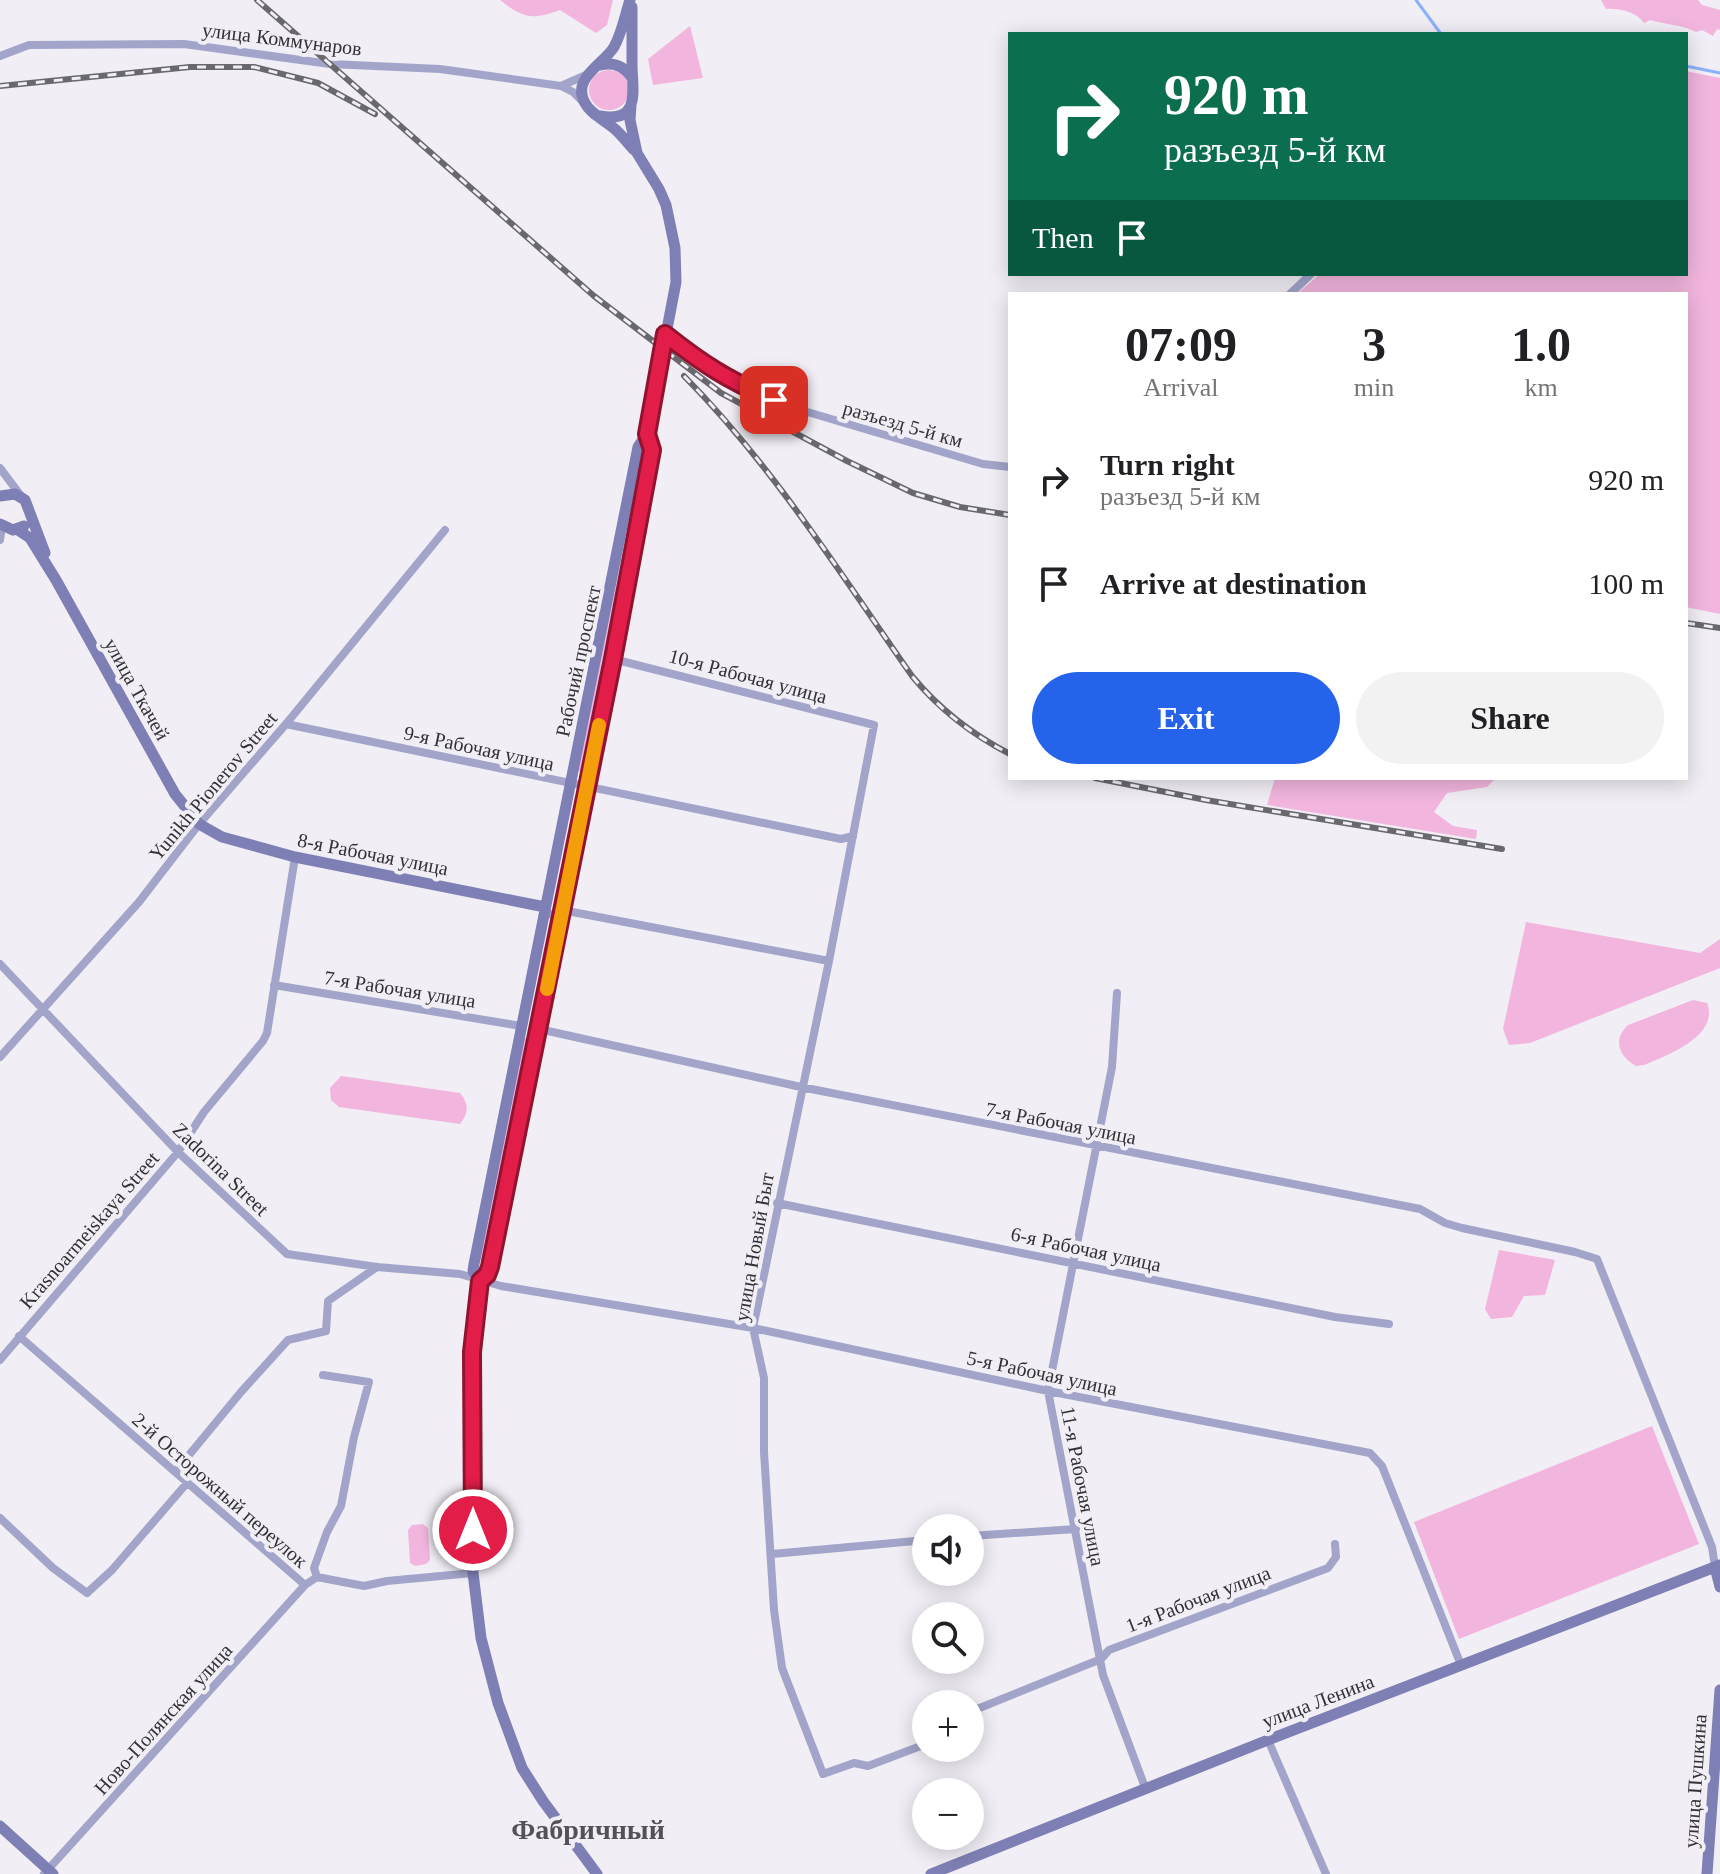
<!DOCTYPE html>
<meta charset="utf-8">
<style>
:root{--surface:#fff;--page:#f2f2f2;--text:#202124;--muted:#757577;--accent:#2563eb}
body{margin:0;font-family:Georgia,serif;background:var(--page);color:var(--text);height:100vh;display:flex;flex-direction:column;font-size:30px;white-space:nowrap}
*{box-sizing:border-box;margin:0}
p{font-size:26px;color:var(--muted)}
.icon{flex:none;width:44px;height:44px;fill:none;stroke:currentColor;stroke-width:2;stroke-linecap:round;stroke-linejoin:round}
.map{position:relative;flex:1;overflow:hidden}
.panel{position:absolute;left:1008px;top:292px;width:680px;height:488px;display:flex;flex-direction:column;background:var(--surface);border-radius:0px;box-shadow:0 4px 20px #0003}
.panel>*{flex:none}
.top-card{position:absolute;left:1008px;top:32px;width:680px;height:244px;border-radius:0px;box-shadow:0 4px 20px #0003;background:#0b6e4f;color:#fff;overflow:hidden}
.controls{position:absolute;left:912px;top:1514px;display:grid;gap:16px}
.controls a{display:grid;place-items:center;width:72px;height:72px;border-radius:50%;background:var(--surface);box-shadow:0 4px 20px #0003;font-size:40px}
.pin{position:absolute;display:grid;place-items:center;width:68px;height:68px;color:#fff;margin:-34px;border-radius:16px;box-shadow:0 4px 12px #0006}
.me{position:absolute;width:88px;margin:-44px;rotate:0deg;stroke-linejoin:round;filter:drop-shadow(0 0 6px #0008)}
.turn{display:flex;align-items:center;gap:28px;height:168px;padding:0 24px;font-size:36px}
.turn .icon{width:104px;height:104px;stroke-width:2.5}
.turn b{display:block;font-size:56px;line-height:68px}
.then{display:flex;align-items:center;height:76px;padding:0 24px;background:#0003;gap:16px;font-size:30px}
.eta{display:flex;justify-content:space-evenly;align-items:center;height:136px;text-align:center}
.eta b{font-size:48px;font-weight:700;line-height:56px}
.primary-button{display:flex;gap:16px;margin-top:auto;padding:16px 24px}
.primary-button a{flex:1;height:92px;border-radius:48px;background:var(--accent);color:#fff;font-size:32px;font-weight:700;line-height:92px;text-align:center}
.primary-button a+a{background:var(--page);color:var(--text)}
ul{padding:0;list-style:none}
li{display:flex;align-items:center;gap:24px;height:104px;padding:0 24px}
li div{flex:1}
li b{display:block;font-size:30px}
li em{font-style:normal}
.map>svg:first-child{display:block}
</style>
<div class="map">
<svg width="1720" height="1874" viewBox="0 0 1720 1874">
<rect width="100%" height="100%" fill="#f1eef5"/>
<path fill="#f2b5de" d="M500 0H613L607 25 596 33 560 10C532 20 524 19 500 0Z
M1601 0H1698L1702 5 1720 10V30L1717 29 1713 36 1702 30 1696 32C1681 24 1666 25 1650 20L1644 23C1637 12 1618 8 1606 9Z
M690 26 703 78 653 85 648 59Z
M589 90a20 20 0 1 1 40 0a20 20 0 1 1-40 0Z
M1686 71 1720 78V614L1686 607V294H1297L1320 274H1686Z
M628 527 633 528 584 772 577 771Z
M1275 778H1496L1487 787 1447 793 1434 812 1453 826 1477 830 1476 839 1267 805Z
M1526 922 1700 953 1720 939V968L1530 1043 1509 1045 1503 1029Z
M1693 1000 1707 1003C1720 1036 1666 1056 1644 1065L1636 1066C1619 1056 1612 1040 1628 1025Z
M524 1038 531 1039 486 1261 479 1260Z
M341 1076 460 1093C469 1104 469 1112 460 1124L339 1107 331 1100 330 1088Z
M1499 1250 1555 1260 1545 1295 1524 1296 1512 1317 1491 1319 1485 1309Z
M1652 1426 1699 1544 1459 1639 1414 1522Z
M423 1524 428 1528 430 1560 426 1564 415 1566 410 1563 408 1530 412 1525Z"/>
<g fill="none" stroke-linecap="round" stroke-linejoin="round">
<path stroke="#8bb1fd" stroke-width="3" d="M1416 0 1441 34
M1686 66 1720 73"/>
<path stroke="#a2a4c9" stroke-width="8" d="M0 56 29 45 184 44 330 64 440 69 561 86 573 92 584 103
M561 86 586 75
M1290 294 1311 274
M665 334 703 364 733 383 794 408 983 464 1010 467
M0 468 21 496
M0 540 2 526
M613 659 874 725 829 961 753 1328 764 1378V1452L774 1610 782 1668 823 1774 854 1763 868 1766 926 1744
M286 724 841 839 853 836
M545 907 549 914 555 915 562 910 829 961
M0 964 178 1152 287 1254 377 1267 460 1274 501 1286 753 1328 1048 1391 1370 1453 1382 1466 1461 1665
M274 985 521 1026
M1117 993 1112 1067 1048 1391 1103 1675 1146 1790
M539 1029 801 1087 1420 1209 1445 1223 1462 1228 1575 1252 1597 1259 1712 1547 1715 1567
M0 1057 139 902 199 824 286 724 445 530
M777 1203 1335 1317 1389 1324
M19 1336 305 1585 317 1577 364 1586 387 1581 473 1573
M0 1360 178 1152 204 1112 263 1041 267 1033 295 857
M175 1472 241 1392 288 1340 326 1331 328 1301 377 1267
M0 1518 53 1568 87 1593 112 1570 187 1483
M970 1536 1076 1529
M772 1554 926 1540
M317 1577 314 1568 327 1532 341 1506 354 1437 369 1382 323 1375
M970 1715 977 1709 1101 1659 1109 1650 1328 1568 1336 1557 1335 1544
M1268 1740 1326 1874
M44 1874 305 1585"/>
<path stroke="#7e7fb4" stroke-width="11" d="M630 0C625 15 622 33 614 47 603 65 571 78 585 103 591 115 607 121 617 131 623 137 628 143 634 150
M600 65C614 62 624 66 632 78
M600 116C642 124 632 88 632 65 632 45 632 26 632 7
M0 496 15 494 25 500 45 553
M0 524 13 530 24 526
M18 530 30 538 56 580 175 794 199 824 222 837 295 857 545 907
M480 1281 473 1271 474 1264 638 447 647 434 676 282 675 248 666 205 659 189 637 153 630 120 631 105
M1715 1567 1720 1587
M0 1826 53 1874
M597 1874 543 1801 522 1768 498 1703 481 1638 473 1573 472 1396V1352L480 1281 487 1275 490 1267 613 659 652 450 647 434
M931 1874 1268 1740 1720 1565
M1707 1874 1720 1690"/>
<g stroke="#69686c" stroke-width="6">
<path id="rail" d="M257 0 594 296 721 393 847 461 913 493 960 507 1010 515
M0 86 190 67H254L318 83 375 114
M684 376C772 465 840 573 912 676 940 710 971 734 1010 754
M1686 623 1720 628
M1095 778 1206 800 1502 849"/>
</g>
<use href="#rail" stroke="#f1eef5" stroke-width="3" stroke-dasharray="9" stroke-linecap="butt"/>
</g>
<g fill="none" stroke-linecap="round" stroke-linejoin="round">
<g stroke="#92132f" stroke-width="20">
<path id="route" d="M473 1530 472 1352 480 1281 487 1275 490 1267 613 659 652 450 647 434 665 334C704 365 728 380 774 400"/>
</g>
<use href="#route" stroke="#e11d48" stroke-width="14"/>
<path stroke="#f59e0b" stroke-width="14" d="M547 989 599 725"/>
</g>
<g text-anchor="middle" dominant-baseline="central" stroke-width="8" stroke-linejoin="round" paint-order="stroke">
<g font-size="20" fill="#323134" stroke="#f1eef5">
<text transform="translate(282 39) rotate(7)">улица Коммунаров</text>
<text transform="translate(903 424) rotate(16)">разъезд 5-й км</text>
<text transform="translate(578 661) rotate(-78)">Рабочий проспект</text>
<text transform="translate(748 676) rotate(15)">10-я Рабочая улица</text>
<text transform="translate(137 689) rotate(61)">улица Ткачей</text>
<text transform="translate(479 748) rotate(12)">9-я Рабочая улица</text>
<text transform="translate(213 786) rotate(-50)">Yunikh Pionerov Street</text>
<text transform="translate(373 854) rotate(11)">8-я Рабочая улица</text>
<text transform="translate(400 989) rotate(9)">7-я Рабочая улица</text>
<text transform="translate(1061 1123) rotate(11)">7-я Рабочая улица</text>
<text transform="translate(221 1169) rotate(44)">Zadorina Street</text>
<text transform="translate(89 1230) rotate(-49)">Krasnoarmeiskaya Street</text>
<text transform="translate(754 1247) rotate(-80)">улица Новый Быт</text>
<text transform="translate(1086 1249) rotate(12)">6-я Рабочая улица</text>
<text transform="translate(1042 1373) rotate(12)">5-я Рабочая улица</text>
<text transform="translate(1083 1486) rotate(79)">11-я Рабочая улица</text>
<text transform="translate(220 1490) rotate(41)">2-й Осторожный переулок</text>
<text transform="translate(1198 1599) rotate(-21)">1-я Рабочая улица</text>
<text transform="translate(1318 1701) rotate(-21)">улица Ленина</text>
<text transform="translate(163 1719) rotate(-48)">Ново-Полянская улица</text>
<text transform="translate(1695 1781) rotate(-86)">улица Пушкина</text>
</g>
<g font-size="28" font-weight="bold" fill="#545258" stroke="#f1eef5">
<text x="588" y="1829">Фабричный</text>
</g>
</g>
</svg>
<div class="controls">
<a><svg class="icon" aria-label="sound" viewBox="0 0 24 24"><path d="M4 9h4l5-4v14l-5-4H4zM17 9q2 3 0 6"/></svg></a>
<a><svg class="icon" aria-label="search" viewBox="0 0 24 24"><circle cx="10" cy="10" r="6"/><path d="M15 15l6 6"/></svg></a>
<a>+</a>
<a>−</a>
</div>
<div class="pin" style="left:774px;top:400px;background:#d93025"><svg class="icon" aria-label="arrive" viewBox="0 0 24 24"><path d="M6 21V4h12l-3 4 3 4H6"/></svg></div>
<svg class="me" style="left:473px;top:1530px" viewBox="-20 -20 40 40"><circle r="17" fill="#e11d48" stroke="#fff" stroke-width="3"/><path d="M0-11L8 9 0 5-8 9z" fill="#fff"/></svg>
<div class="top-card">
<div class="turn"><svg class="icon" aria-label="right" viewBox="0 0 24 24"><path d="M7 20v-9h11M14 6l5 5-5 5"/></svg><div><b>920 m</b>разъезд 5-й км</div></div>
<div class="then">Then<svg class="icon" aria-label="arrive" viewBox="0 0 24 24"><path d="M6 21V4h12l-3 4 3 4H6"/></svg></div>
</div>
<section class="panel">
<div class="eta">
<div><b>07:09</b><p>Arrival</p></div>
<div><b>3</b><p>min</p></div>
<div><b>1.0</b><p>km</p></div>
</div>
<ul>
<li><svg class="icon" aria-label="right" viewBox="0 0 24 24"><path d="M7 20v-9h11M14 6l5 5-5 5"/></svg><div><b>Turn right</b><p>разъезд 5-й км</p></div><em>920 m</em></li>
<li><svg class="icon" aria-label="arrive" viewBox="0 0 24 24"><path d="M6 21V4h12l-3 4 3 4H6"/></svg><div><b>Arrive at destination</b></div><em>100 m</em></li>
</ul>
<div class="primary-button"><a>Exit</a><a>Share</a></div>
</section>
</div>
